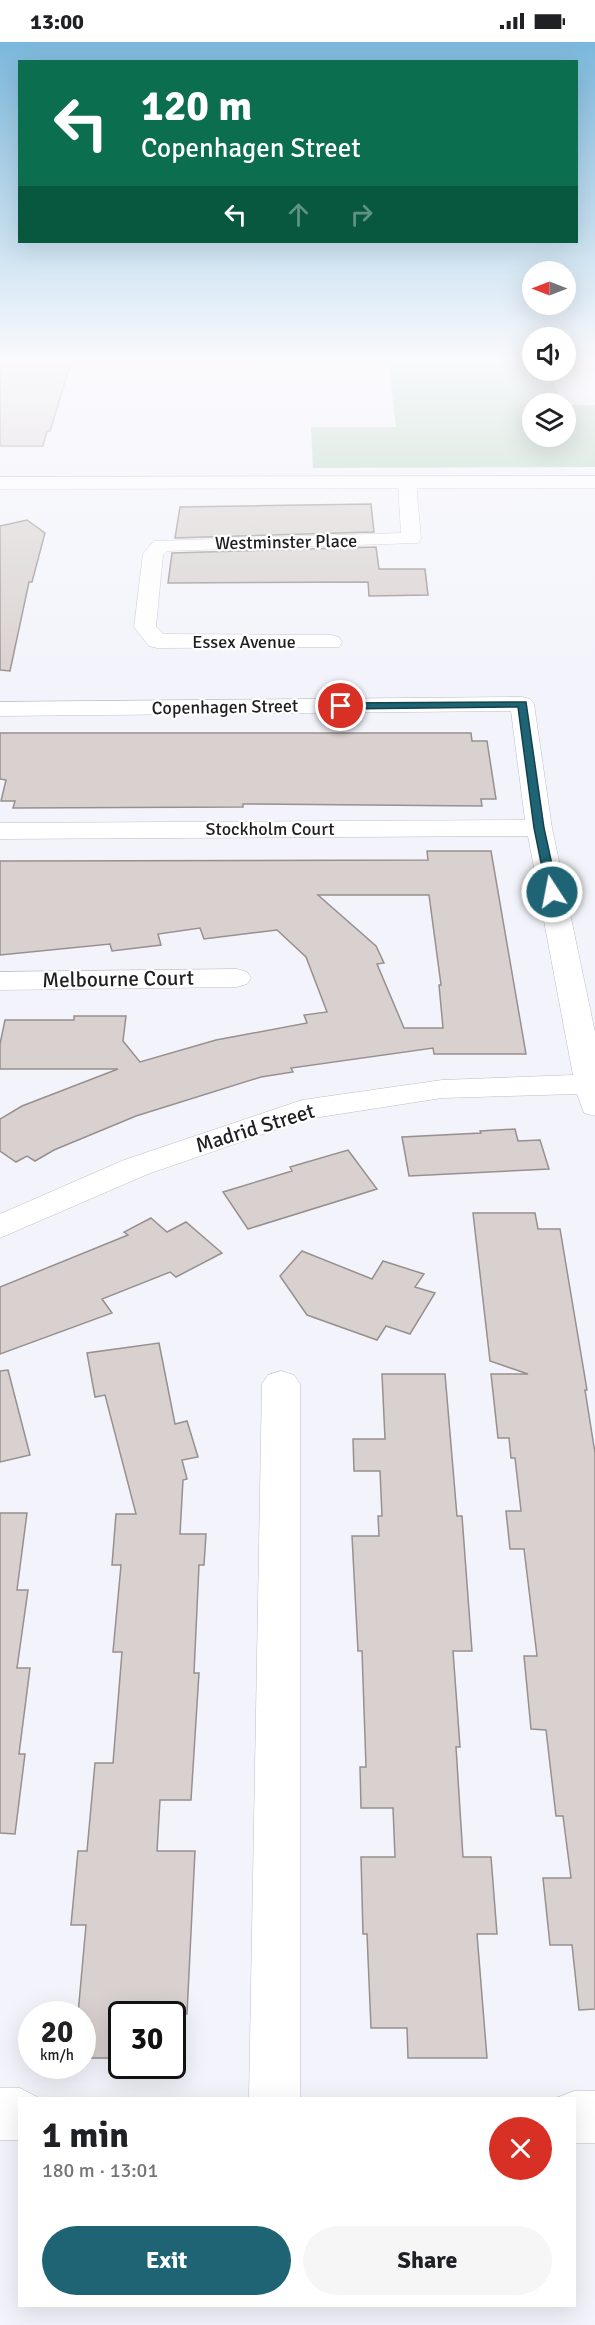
<!DOCTYPE html>
<meta charset="utf-8">
<style>
:root{--surface:#fff;--page:#f6f6f6;--text:#202124;--muted:#757577;--accent:#1e6474}
body{margin:0;font-family:Signika,sans-serif;background:var(--page);color:var(--text);height:100vh;display:flex;flex-direction:column;font-size:22px;white-space:nowrap}
*{box-sizing:border-box;margin:0}
p{font-size:20px;color:var(--muted)}
.icon{flex:none;width:33px;height:33px;fill:none;stroke:currentColor;stroke-width:2;stroke-linecap:round;stroke-linejoin:round}
.map{position:relative;flex:1;overflow:hidden}
.panel{position:absolute;left:18px;top:2055px;width:558px;height:210px;display:flex;flex-direction:column;background:var(--surface);border-radius:0px;box-shadow:0 6px 24px #0002}
.panel>*{flex:none}
.guide{position:absolute;left:18px;top:18px;width:560px;height:183px;border-radius:0px;box-shadow:0 6px 24px #0002;background:#0b6e4f;color:#fff;overflow:hidden}
.needle{width:39px;rotate:270deg}
.tools{position:absolute;left:522px;top:219px;display:grid;gap:12px}
.tools a{display:grid;place-items:center;width:54px;height:54px;border-radius:50%;background:var(--surface);box-shadow:0 6px 24px #0002;font-size:30px}
.speed{position:absolute;left:18px;top:1959px;display:flex;gap:12px;font-size:30px;font-weight:700;text-align:center}
.speed>*{display:grid;place-content:center;width:78px;height:78px;border-radius:50%;background:var(--surface);box-shadow:0 6px 24px #0002;line-height:1}
.speed small{font-size:15px;font-weight:400}
.speed .limit{border:3px solid #111;border-radius:9px;background:#fff;color:#111}
.pin{position:absolute;display:grid;place-items:center;width:51px;height:51px;color:#fff;margin:-26px;border:3px solid #fff;border-radius:50%;box-shadow:0 2px 6px #0007}
.me{position:absolute;width:66px;margin:-33px;rotate:349deg;stroke-linejoin:round;filter:drop-shadow(0 0 4px #0008)}
.turn{display:flex;align-items:center;gap:21px;height:126px;padding:0 24px;font-size:27px}
.turn .icon{width:78px;height:78px;stroke-width:2.5}
.turn b{display:block;font-size:42px;line-height:51px}
.lanes{display:flex;align-items:center;height:57px;padding:0 24px;background:#0003;justify-content:center;gap:30px;direction:ltr}
.lanes .off{opacity:.35}
.round{display:grid;place-items:center;flex:none;width:63px;height:63px;border-radius:32px;background:var(--page)}
.summary{display:flex;align-items:center;justify-content:space-between;height:102px;padding:0 24px}
h1{font-size:36px;font-weight:700;line-height:45px}
.primary-button{display:flex;gap:12px;margin-top:auto;padding:12px 24px}
.primary-button a{flex:1;height:69px;border-radius:36px;background:var(--accent);color:#fff;font-size:24px;font-weight:700;line-height:69px;text-align:center}
.primary-button a+a{background:var(--page);color:var(--text)}
.status{display:flex;justify-content:space-between;align-items:center;height:42px;padding:0 30px;background:var(--surface);direction:ltr}
.status svg{height:16px;fill:currentColor}
.map>svg:first-child{display:block}
</style>
<div class="status"><b>13:00</b><svg viewBox="0 0 49 12"><path d="M0 12V9h3v3zM5 12V6h3v6zM10 12V3h3v9zM15 12V0h3v12zM26 1h20v11H26zM47 4h2v5h-2z"/></svg></div>
<div class="map">
<svg width="595" height="2283" viewBox="0 0 595 2283">
<rect width="100%" height="100%" fill="#f3f4fb"/>
<path fill="#b3d2bb" d="M388 317H532V328L551 329 561 361 532 362V394H566V363H595V425L313 426 311 385H396Z"/>
<path fill="#d9d1cf" stroke="#97908e" stroke-width="1.5" fill-rule="evenodd" d="M0 317H72L50 389H47L43 404H0Z
M371 462 374 490 175 496 180 465Z
M27 478 45 491 32 540H29L10 629 0 628V484Z
M376 505 379 527H425L428 553 369 554 368 540 168 541 172 511Z
M0 691H471L472 699H487L496 757H481L482 764 243 762V765L13 766 15 759H1L6 738 0 737Z
M427 809H491L526 1012H434L433 1006 291 1026 293 1030 261 1035 136 1074 54 1108 35 1119 27 1114 16 1120 0 1109V1077L22 1064 118 1027H0V1002L5 978H74V974H126L123 999 140 1020 216 998 307 981 304 973 327 970 306 915 277 888 204 897 200 886 158 892 161 903 112 909 110 902 0 913V819L428 818ZM318 853H429L441 943H439L443 986H404L377 922 384 921 376 904Z
M515 1087 518 1099 540 1098 549 1127 409 1134 402 1095 481 1091 480 1089Z
M348 1108 377 1147 248 1187 223 1150 292 1129 290 1125Z
M473 1171H535L538 1187H560L587 1348H585L595 1411V1967L579 1968 572 1903H550L543 1836H571L563 1774H556L546 1688 531 1687 524 1614H537L524 1507H510L506 1469H521L515 1416H511L509 1396H498L491 1332H528L490 1319Z
M151 1176 167 1190 186 1180 222 1211 176 1235 170 1230 102 1257 112 1271 0 1312V1245L128 1193 124 1190Z
M302 1209 372 1237 383 1219 424 1232 415 1245 435 1251 410 1292 386 1284 377 1298 307 1273 280 1234Z
M159 1301 175 1382 187 1379 198 1415 182 1418 187 1437 183 1438 180 1492H206L204 1523H199L194 1631H199L191 1758H160L157 1809H195L187 1972H122V2016H82V1972H78L86 1883H71L78 1809H87L95 1721H113L122 1610H113L121 1523H112L116 1472H136L105 1353 95 1355 87 1311Z
M8 1328 30 1413 0 1420V1329Z
M382 1332H445L457 1474H462L472 1609H453L460 1705H456L463 1815H491L497 1892H477L487 2016H408L407 1986H371L367 1892H363L361 1815H395L393 1766H361L360 1725H366L362 1609H358L352 1494H379L378 1474H382L380 1429H354L353 1397H385Z
M0 1471H27L17 1548H28L17 1626H30L19 1712H25L15 1792 0 1791Z"/>
<g fill="none" stroke-linecap="round" stroke-linejoin="round">
<g stroke="#bdbfc5" stroke-width="1">
<path id="minor" d="M407 434 416 440 421 497 418 501 167 509 163 513 156 584 163 592 331 593 339 595 342 600 339 605 157 606 149 604 134 585 143 512 154 499 401 491 398 440Z
M522 655 530 657 534 662 552 786 595 990V1074L584 1071 577 1052 442 1056 307 1077 148 1132 0 1196V1172L124 1118 302 1058 442 1038 573 1033 528 794 0 797V781L525 778 511 669 0 674V660Z
M237 927 247 930 251 936 247 942 237 945 0 948V930Z
M281 1329 294 1333 300 1342V2056H249L262 1342 268 1333Z
M0 2046H20L39 2056H20V2098H0Z
M574 2049H595V2101H574V2056H556Z"/>
</g>
<g stroke="#bdbfc5" stroke-width="1">
<path id="highway" d="M595 434V446L0 447V435Z"/>
</g>
<use href="#minor" fill="#fff" fill-rule="evenodd"/>
<use href="#highway" fill="#fff" fill-rule="evenodd"/>
</g>
<linearGradient id="sky" x2="0" y2="1"><stop stop-color="#7bb8dc"/><stop offset="0.5" stop-color="#fafafd"/><stop offset="1" stop-color="#fafafd" stop-opacity="0"/></linearGradient>
<rect width="595" height="637" fill="url(#sky)"/>
<path fill="#1e6474" stroke="#14414b" stroke-width="1.5" d="M526 660 544 786 558 850 552 853 547 850 534 786 518 665 341 667 336 664 341 661Z"/>
<g text-anchor="middle" dominant-baseline="central" stroke-width="4.5" stroke-linejoin="round" paint-order="stroke">
<g font-size="18" fill="#1f1f22" stroke="#fff">
<text transform="translate(286 500) rotate(-1)">Westminster Place</text>
<text x="244" y="600">Essex Avenue</text>
<text transform="translate(225 665) rotate(-1)">Copenhagen Street</text>
<text x="270" y="787">Stockholm Court</text>
</g>
<g font-size="21" fill="#1f1f22" stroke="#fff">
<text transform="translate(118 937) rotate(-1)">Melbourne Court</text>
<text transform="translate(255 1086) rotate(-17)">Madrid Street</text>
</g>
</g>
</svg>
<div class="tools">
<a><svg class="needle" viewBox="-14 -14 28 28"><path d="M0-13l5 13h-10z" fill="#e53935"/><path d="M0 13l5-13h-10z" fill="#757577"/></svg></a>
<a><svg class="icon" aria-label="sound" viewBox="0 0 24 24"><path d="M4 9h4l5-4v14l-5-4H4zM17 9q2 3 0 6"/></svg></a>
<a><svg class="icon" aria-label="layers" viewBox="0 0 24 24"><path d="M12 4l9 5-9 5-9-5zM3 14l9 5 9-5"/></svg></a>
</div>
<div class="speed"><div>20<small>km/h</small></div><div class="limit">30</div></div>
<div class="pin" style="left:341px;top:664px;background:#d93025"><svg class="icon" aria-label="arrive" viewBox="0 0 24 24"><path d="M6 21V4h12l-3 4 3 4H6"/></svg></div>
<svg class="me" style="left:552px;top:850px" viewBox="-20 -20 40 40"><circle r="17" fill="#1e6474" stroke="#fff" stroke-width="3"/><path d="M0-11L8 9 0 5-8 9z" fill="#fff"/></svg>
<div class="guide">
<div class="turn"><svg class="icon" aria-label="left" viewBox="0 0 24 24"><path d="M17 20v-9H6M10 6l-5 5 5 5"/></svg><div><b>120 m</b>Copenhagen Street</div></div>
<div class="lanes"><svg class="icon" aria-label="left" viewBox="0 0 24 24"><path d="M17 20v-9H6M10 6l-5 5 5 5"/></svg><svg class="icon off" aria-label="ahead" viewBox="0 0 24 24"><path d="M12 20V5M6 11l6-6 6 6"/></svg><svg class="icon off" aria-label="right" viewBox="0 0 24 24"><path d="M7 20v-9h11M14 6l5 5-5 5"/></svg></div>
</div>
<section class="panel">
<div class="summary"><div><h1>1 min</h1><p>180 m · 13:01</p></div><a class="round" style="background:#d93025;color:#fff"><svg class="icon" aria-label="close" viewBox="0 0 24 24"><path d="M6 6l12 12M18 6L6 18"/></svg></a></div>
<div class="primary-button"><a>Exit</a><a>Share</a></div>
</section>
</div>
